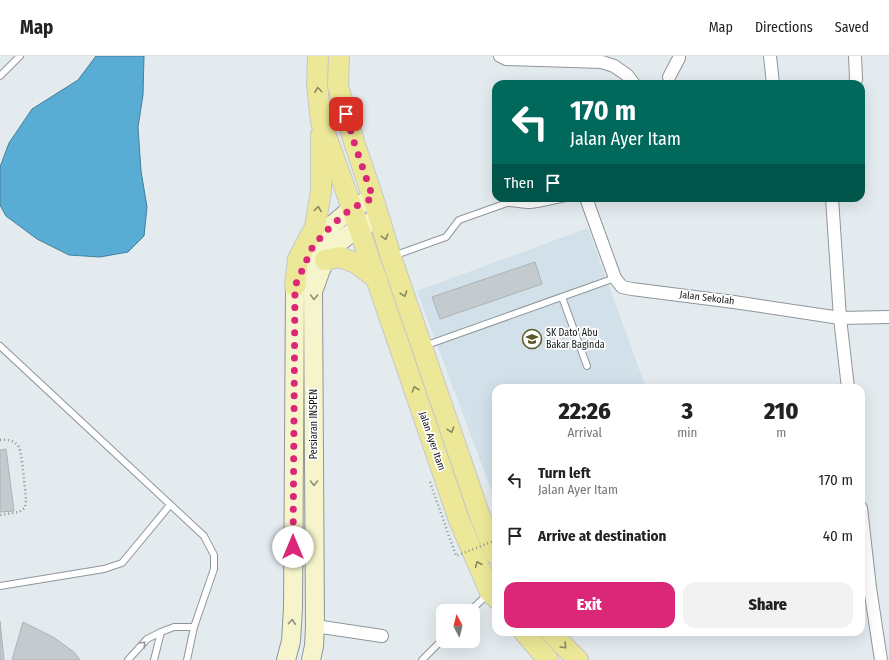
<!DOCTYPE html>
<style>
:root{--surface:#fff;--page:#f2f2f2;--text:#222;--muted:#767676;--line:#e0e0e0;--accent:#db2777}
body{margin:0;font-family:"Fira Sans Condensed",sans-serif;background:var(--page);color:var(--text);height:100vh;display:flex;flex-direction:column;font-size:15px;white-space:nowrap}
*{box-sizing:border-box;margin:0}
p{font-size:13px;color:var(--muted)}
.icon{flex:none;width:22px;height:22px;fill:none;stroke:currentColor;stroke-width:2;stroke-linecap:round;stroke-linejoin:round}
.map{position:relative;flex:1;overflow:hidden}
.panel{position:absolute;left:492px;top:328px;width:373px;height:252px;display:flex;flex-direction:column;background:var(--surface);border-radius:12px;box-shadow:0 4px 16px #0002}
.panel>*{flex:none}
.guide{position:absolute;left:492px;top:24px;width:373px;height:122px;border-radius:12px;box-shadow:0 4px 16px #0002;background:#00695c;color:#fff;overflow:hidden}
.needle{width:26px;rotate:353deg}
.fabs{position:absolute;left:436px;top:548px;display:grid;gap:8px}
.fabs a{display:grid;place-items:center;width:44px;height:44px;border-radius:8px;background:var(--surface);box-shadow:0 4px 16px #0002;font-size:20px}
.pin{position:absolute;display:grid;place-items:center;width:34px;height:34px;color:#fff;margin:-17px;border-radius:8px;box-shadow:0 2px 6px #0006}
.me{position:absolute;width:44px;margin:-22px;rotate:0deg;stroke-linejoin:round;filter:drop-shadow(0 0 3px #0008)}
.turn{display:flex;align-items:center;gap:14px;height:84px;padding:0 12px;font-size:18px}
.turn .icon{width:52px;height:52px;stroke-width:2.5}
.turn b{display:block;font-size:28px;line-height:34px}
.then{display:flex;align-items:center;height:38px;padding:0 12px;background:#0003;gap:8px;font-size:15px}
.eta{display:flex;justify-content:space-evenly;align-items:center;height:68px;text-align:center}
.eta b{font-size:24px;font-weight:800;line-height:28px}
.action{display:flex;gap:8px;margin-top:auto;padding:8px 12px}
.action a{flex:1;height:46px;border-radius:12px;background:var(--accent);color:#fff;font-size:16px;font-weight:800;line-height:46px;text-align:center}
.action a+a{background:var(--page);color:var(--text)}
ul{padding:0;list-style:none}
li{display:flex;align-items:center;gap:12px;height:56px;padding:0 12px}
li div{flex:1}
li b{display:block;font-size:15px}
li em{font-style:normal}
header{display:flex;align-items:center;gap:24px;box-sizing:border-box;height:56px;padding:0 20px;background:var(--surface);border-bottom:1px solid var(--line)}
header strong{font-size:19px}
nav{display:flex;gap:22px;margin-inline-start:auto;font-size:14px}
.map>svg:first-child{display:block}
</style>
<header>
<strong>Map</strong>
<nav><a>Map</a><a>Directions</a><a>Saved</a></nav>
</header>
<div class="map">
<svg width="889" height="604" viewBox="0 0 889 604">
<rect width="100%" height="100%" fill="#e4ebef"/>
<path fill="#d1e0e9" d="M588 172 646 332H496L495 444 417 235Z"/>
<path fill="#59acd4" stroke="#447f9b" d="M96 0H144L143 39 138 71 141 115 147 151 144 180 128 196 100 201 69 199 37 183 6 160 0 149V111L9 87 32 53 78 24Z"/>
<path fill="#c3cbce" stroke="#abb3b6" d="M535 206 542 228 440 263 432 241Z
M6 393 14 455 0 456V394Z
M0 565 4 604H0Z
M23 566 53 581 74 596 80 604H12Z"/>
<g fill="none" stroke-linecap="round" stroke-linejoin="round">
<g stroke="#8f969a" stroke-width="8">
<path id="service" d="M0 20 20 0
M393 200 446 181 459 164 507 147C515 147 522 149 530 149 542 148 554 144 566 142
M562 241 587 310
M0 290 204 480 214 499V513L194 571 187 604
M424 290 615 222
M0 530 104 513 122 507 170 449
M470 555 488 538
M128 604 147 583 161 576 174 571H194
M154 604 161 576
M422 604 443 583"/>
</g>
<g stroke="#8f969a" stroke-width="14">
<path id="minor" d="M500 0 506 3 602 6 614 10 627 19 634 28
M770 0 773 28
M669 21 679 2V0
M855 28 856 23 855 0
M586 142 615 222 622 231 632 233 734 246 840 262 889 261
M832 142 840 262 848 332
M861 452 870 532 881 604
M315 570 382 580"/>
</g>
<g stroke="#8f969a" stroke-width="20">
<path id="secondary" d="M286 604 291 585 293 552 295 230 313 190 332 169 352 152 373 142
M311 604 314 590 315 570 313 235C317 226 321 211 326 203 338 182 358 172 379 162"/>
</g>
<g stroke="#c6c7c7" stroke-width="22">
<path id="primary" d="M318 0 317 28 321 66 352 152 459 464 490 536 496 542
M339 0 338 30 354 86 373 142 391 201 480 460 496 499
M325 204 339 201 356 207 377 223
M295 230 298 203 315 171 321 135V79
M524 576 548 604
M551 576 560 586 578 604"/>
</g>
<path stroke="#8d9295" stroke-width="2.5" stroke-dasharray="1 3" stroke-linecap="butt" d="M0 384C8 383 15 385 19 391 22 396 25 435 26 444L25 452 19 456 0 459"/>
<use href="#service" stroke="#fff" stroke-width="6"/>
<use href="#minor" stroke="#fff" stroke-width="12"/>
<use href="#secondary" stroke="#f5f4cb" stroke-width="18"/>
<use href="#primary" stroke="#ece897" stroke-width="20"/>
<path stroke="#8d9295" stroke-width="2.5" stroke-dasharray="1 3" stroke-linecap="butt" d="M430 426 456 500 496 484"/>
</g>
<defs><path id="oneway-chevron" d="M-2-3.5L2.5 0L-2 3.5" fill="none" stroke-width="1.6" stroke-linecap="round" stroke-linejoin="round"/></defs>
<g stroke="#8a8a5d">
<use href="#oneway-chevron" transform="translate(318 34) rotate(-97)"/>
<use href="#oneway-chevron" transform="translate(318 153) rotate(-81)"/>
<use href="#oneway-chevron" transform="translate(385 181) rotate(73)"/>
<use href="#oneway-chevron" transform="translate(404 238) rotate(71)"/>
<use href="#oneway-chevron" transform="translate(415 333) rotate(-109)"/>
<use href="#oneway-chevron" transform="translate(451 374) rotate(71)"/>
<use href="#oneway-chevron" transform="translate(478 508) rotate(-113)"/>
<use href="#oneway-chevron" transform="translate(564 590) rotate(45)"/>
</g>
<g stroke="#8f907a">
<use href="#oneway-chevron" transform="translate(314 241) rotate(92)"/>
<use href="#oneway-chevron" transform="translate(314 427) rotate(90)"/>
<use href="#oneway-chevron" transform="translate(292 566) rotate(-86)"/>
</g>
<use stroke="#959697" href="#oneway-chevron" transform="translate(143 588) rotate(-47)"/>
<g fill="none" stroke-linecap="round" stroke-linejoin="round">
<path stroke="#db2777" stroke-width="7" stroke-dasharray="0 12.6" d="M293 491 295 230 313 190 332 169 352 152 373 142 354 86 346 58"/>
</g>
<defs>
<g id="school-ring" transform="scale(1)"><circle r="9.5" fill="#fff" stroke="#5c5a27" stroke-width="1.5"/><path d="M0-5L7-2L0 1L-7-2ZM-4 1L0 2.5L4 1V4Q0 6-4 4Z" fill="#5c5a27"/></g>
</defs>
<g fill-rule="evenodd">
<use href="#school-ring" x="532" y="283"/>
</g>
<g text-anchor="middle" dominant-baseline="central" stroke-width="3.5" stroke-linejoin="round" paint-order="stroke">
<g font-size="10" fill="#131617" stroke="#fff">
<text transform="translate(707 242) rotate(7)">Jalan Sekolah</text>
<text transform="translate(314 368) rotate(-90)">Persiaran INSPEN</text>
<text transform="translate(432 385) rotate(71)">Jalan Ayer Itam</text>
</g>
<g font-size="10" fill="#131617" stroke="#fff" text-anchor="start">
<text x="546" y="277">SK Dato' Abu<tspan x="546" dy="12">Bakar Baginda</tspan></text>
</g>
</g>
</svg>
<div class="fabs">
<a><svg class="needle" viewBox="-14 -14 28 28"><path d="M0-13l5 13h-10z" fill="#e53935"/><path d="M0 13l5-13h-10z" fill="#767676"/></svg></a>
</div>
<div class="pin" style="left:346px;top:58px;background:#d93025"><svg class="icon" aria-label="arrive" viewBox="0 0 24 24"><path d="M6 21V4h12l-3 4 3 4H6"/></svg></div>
<svg class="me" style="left:293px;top:491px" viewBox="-20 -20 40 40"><circle r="19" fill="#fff"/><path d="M0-13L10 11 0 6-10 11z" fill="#db2777"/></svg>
<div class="guide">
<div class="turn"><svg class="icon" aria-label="left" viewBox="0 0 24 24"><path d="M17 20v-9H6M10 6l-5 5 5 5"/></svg><div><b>170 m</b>Jalan Ayer Itam</div></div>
<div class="then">Then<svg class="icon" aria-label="arrive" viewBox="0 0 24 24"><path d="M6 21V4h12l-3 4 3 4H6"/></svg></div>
</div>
<section class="panel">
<div class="eta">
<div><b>22:26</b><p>Arrival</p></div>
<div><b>3</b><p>min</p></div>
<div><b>210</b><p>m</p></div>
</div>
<ul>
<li><svg class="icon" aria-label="left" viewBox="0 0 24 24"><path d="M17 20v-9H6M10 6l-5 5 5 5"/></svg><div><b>Turn left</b><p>Jalan Ayer Itam</p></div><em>170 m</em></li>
<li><svg class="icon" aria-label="arrive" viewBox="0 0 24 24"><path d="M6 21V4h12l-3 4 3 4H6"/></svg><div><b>Arrive at destination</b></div><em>40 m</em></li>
</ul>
<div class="action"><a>Exit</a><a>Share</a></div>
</section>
</div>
